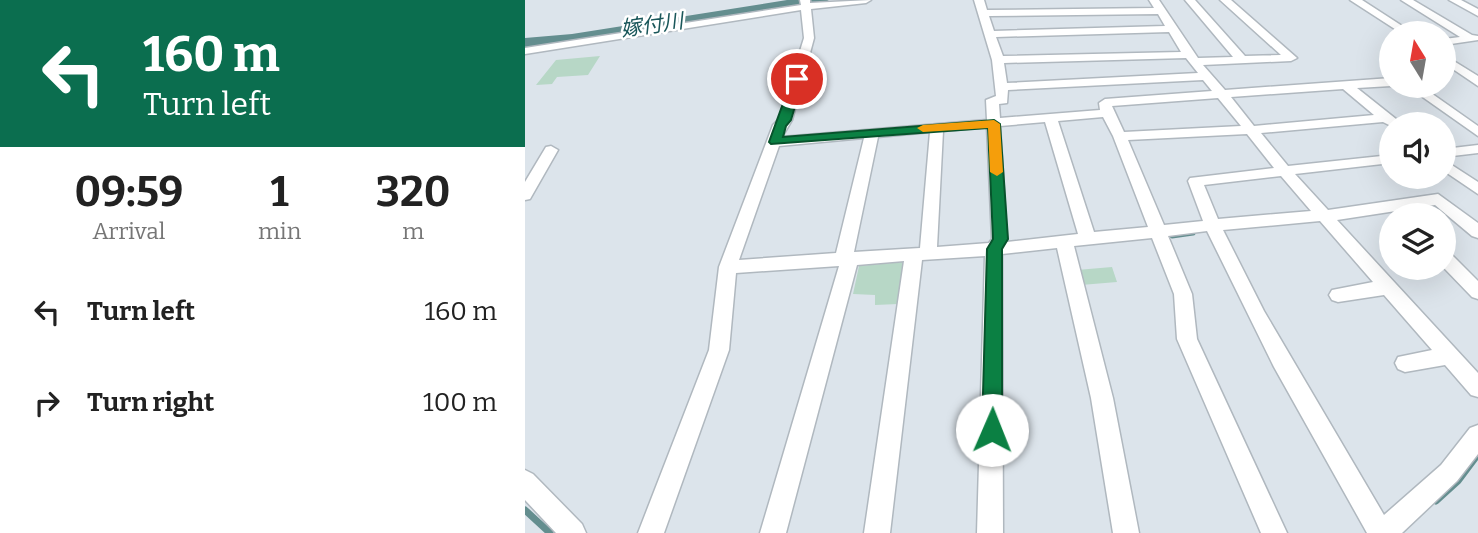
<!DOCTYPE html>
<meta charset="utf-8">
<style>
:root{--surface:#fff;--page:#f2f2f2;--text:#222;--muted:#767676}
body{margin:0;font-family:Bitter,"Noto Sans JP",serif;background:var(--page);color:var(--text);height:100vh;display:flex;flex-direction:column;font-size:26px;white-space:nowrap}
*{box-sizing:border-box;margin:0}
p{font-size:23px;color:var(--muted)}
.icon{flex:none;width:38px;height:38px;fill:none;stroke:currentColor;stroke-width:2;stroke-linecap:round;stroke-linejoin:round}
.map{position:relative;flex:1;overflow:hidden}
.details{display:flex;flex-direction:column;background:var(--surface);width:525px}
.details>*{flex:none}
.top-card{background:#0b6e4f;color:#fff;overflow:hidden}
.needle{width:46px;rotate:349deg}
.controls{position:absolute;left:854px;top:21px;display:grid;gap:14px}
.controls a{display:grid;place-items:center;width:77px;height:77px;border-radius:50%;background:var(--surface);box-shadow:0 7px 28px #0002;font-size:35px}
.pin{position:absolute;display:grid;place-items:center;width:60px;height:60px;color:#fff;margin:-30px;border:4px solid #fff;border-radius:50%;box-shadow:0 2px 7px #0007}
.me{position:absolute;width:77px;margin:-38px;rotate:1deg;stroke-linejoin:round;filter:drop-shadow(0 0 5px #0008)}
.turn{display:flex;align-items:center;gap:24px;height:147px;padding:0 28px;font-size:32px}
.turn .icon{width:91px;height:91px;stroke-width:2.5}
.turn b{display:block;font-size:49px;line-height:60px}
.eta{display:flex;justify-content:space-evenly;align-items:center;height:119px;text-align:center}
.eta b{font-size:42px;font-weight:700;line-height:49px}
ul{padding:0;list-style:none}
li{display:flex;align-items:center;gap:21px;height:91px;padding:0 28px}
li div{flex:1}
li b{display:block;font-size:26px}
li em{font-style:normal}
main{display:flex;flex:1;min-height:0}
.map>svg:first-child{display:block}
</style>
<main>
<section class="details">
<div class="top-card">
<div class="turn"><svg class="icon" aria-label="left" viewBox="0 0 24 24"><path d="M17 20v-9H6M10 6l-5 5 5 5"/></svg><div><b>160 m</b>Turn left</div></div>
</div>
<div class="eta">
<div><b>09:59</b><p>Arrival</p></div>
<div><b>1</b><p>min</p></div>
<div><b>320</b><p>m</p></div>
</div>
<ul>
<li><svg class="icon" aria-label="left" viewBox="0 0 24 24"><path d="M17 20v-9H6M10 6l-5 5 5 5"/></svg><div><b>Turn left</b></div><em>160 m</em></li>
<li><svg class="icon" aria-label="right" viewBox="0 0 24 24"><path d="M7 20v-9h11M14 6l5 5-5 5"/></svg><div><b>Turn right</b></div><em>100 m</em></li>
</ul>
</section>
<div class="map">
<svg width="953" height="533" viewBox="0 0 953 533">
<rect width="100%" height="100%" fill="#dce4eb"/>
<path fill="#b7d7c6" d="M75 56 63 75 32 77 27 84 11 85 31 60Z
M378 262 373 304 350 305V295L328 294 334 266Z
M587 267 592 282 556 285 552 270Z"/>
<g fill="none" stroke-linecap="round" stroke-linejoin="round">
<path stroke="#648e8f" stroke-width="5" d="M647 236 668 233"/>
<path stroke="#648e8f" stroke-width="7" d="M911 501 933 481 953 454
M0 510 25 533"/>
<path fill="#648e8f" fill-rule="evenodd" d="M262 0H304L295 5 47 46 0 50V38L47 34Z"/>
<g stroke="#b0b8bf" stroke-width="3">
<path id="minor" d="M275 0H285V3L346 0 341 3 286 9 289 38 267 120 257 137 462 120 461 100 471 96 467 60 449 0H459L462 10 629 8 624 0H634L673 58 708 57 660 0H670L720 56 756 55 695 0H706L772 58 766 61 678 65 700 90 866 78V86L832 88 871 119V124L866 126 858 122 736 133 763 166 866 155V163L770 174 803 210 913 194 953 223V238L947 236 910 205 812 220 953 373V397L946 395 920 365 880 372 873 369 870 363 873 357 907 350 859 295 813 302 807 300 804 295 807 290 848 282 795 221 698 230 739 311 859 515 916 465 945 428 953 425V454L932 481 877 533H842L749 367 682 231 643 236 667 294 672 339 762 533H736L652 339 649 294 627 238 549 246 588 398 614 533H588L566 398 532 248 477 254 478 533H452L460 256 397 260 365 533H339L379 261 332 265 261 533H235L314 266 211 273 204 350 139 533H113L184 350 194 267 248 125 254 119 279 38 276 10 0 54V48L276 5ZM633 14 640 26 469 31 464 16ZM644 32 656 52 478 56 471 37ZM661 58 673 73 482 83 479 63ZM678 80 687 91 580 99 574 103 575 110 475 118 474 104 482 103 483 90ZM818 89 849 115 729 126 706 97ZM693 98 716 126 599 132 587 106ZM578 117 588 136 623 227 569 232 533 121ZM520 122 553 234 482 242 475 126ZM462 127 467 239 464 243 412 247 418 131ZM405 132 395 248 329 252 353 137ZM722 134 749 168 665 178 663 181 678 221 639 225 603 140ZM339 138 311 253 214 260 254 146ZM756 176 786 211 693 219 679 185Z
M825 0H837L888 33H876Z
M876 0H888L947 35 953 36V40L919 45V39L935 37Z
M924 0H936L953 9V16Z
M919 55 953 76V86L919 63Z
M882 86H896L953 126V136Z
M953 145V153L919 157V149Z
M26 146 33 150 5 199 0 200V182L21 147Z
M919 160 953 182V194L919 171Z
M919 251 925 253 953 281V299L947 297 919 268Z
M0 470 8 474 57 524 61 533H31L0 500Z"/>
</g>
<use href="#minor" fill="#fff" fill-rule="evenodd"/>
</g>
<path fill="#0b8043" stroke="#07532c" stroke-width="2" d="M272 76 278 79 266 120 261 126 258 137 469 120 475 124 483 239 477 249V430L474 437 467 439 460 437 457 430 462 249 468 239 463 128 246 144 244 142 267 79Z"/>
<path fill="#f59e0b" d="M469 120 475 124 478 172 472 176 465 172 463 128 398 132 392 128 398 125Z"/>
<g text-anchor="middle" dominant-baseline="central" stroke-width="5" stroke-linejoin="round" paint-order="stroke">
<g font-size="21" font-style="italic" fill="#1a575a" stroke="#fff">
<text transform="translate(127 25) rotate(-8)">嫁付川</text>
</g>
</g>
</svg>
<div class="controls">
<a><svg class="needle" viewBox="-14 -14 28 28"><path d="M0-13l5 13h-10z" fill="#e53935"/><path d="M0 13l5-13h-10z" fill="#767676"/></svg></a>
<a><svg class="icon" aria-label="sound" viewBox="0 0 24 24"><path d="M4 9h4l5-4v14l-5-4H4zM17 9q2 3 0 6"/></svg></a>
<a><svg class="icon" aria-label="layers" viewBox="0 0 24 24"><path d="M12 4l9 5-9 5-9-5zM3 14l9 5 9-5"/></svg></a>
</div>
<div class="pin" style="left:272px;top:79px;background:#d93025"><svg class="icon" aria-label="arrive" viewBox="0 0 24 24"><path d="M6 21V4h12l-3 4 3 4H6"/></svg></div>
<svg class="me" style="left:467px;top:430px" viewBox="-20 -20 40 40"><circle r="19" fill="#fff"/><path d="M0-13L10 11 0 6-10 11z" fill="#0b8043"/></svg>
</div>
</main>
